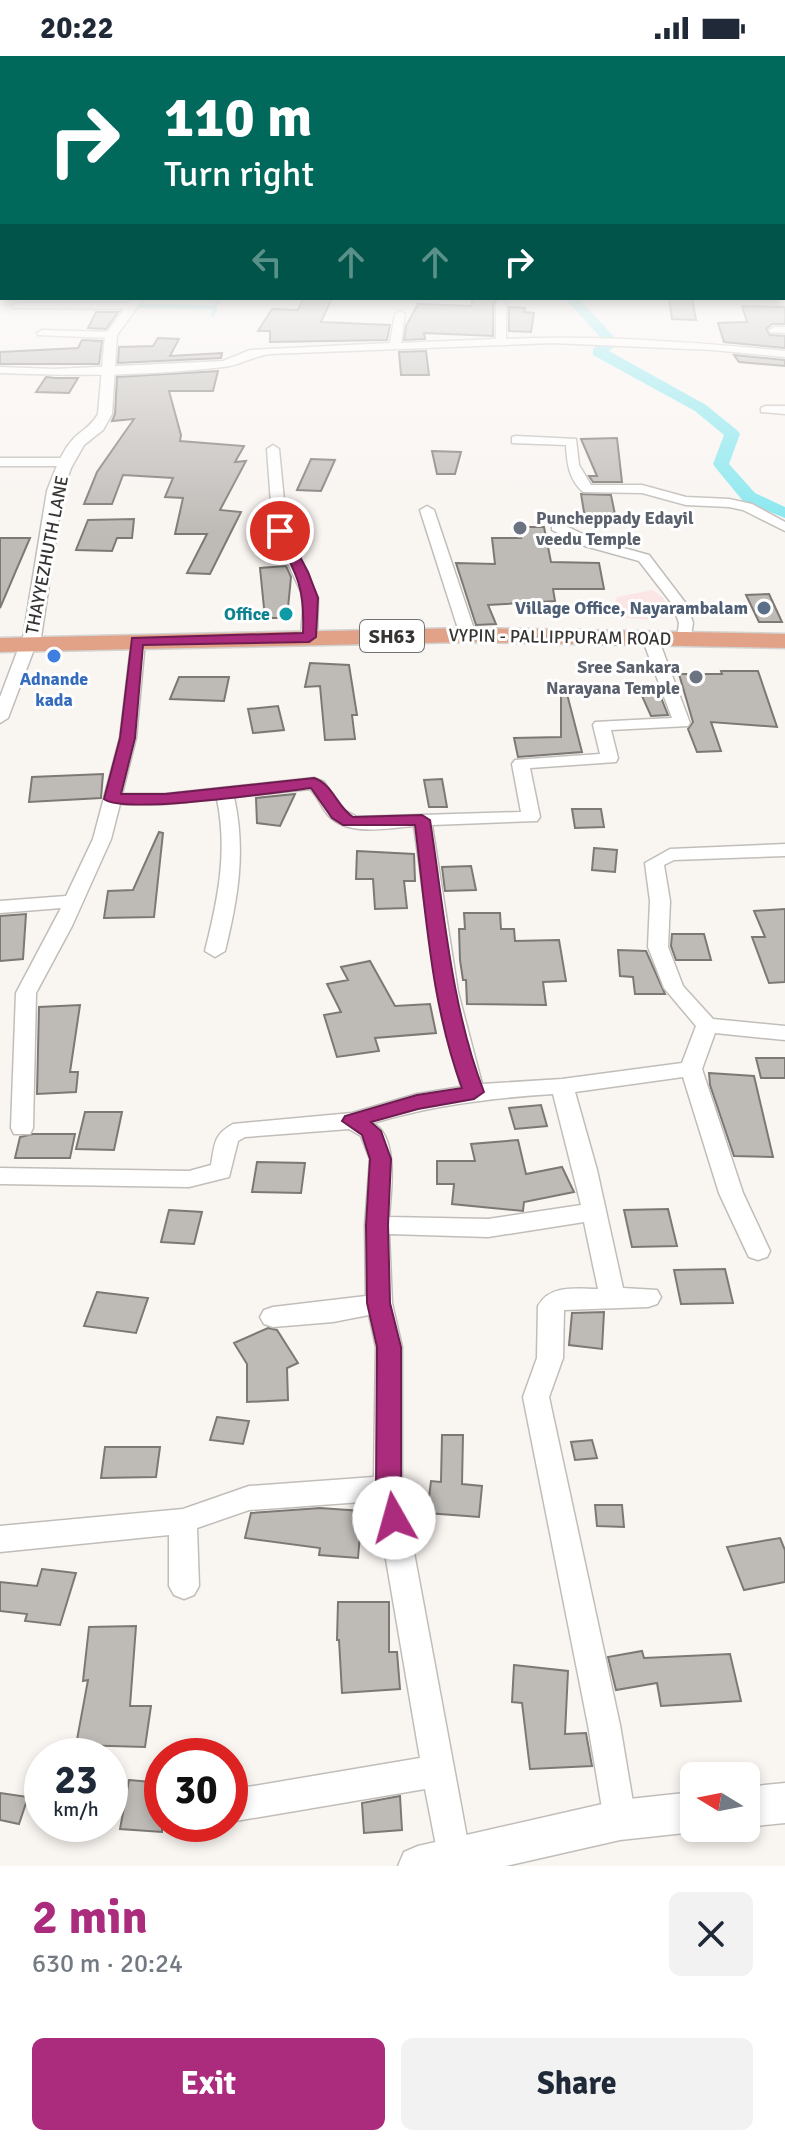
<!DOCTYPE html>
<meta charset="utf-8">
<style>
:root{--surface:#fff;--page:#f2f2f3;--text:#1f2937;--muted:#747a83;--accent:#ab2c7c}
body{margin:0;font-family:Signika,sans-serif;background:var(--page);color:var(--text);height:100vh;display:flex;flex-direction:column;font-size:30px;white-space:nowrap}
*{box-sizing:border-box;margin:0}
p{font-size:26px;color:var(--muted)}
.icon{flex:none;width:44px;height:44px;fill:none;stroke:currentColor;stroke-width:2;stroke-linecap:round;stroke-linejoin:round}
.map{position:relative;height:1810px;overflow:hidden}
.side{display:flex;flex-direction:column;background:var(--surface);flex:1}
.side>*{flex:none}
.banner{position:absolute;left:0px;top:0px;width:786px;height:244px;box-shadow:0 4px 12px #0003;background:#00695c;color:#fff;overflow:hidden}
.needle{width:52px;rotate:280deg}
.tools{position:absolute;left:680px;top:1706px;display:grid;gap:16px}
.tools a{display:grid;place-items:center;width:80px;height:80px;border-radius:12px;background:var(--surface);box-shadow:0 4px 12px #0003;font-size:40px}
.speed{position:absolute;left:24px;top:1682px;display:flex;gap:16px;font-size:40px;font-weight:700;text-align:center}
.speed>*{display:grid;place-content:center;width:104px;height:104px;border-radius:50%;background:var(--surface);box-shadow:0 4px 12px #0003;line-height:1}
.speed small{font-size:20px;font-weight:400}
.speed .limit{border:12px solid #d22;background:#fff;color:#111}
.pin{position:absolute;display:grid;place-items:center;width:68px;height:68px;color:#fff;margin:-34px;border:4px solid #fff;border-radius:50%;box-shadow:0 2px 8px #0007}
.me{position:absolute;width:88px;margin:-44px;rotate:353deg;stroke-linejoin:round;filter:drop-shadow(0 0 6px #0008)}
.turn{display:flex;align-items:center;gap:28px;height:168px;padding:0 32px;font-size:36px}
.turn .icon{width:104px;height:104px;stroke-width:2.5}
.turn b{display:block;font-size:56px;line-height:68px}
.lanes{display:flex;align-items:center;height:76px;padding:0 32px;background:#0003;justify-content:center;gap:40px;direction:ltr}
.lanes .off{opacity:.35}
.round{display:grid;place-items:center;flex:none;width:84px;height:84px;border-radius:12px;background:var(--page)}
.headline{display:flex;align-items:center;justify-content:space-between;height:136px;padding:0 32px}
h1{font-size:48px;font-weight:700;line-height:60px;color:var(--accent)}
.primary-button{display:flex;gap:16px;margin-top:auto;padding:16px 32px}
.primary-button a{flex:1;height:92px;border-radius:12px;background:var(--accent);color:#fff;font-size:32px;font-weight:700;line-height:92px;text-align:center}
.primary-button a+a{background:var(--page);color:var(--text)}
.status{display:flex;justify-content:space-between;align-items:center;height:56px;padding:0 40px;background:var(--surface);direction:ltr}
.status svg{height:22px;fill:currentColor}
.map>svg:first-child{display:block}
</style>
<div class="status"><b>20:22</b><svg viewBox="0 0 49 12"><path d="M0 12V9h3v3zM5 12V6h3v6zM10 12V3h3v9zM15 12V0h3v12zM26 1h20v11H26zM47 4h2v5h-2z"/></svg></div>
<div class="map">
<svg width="785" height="1810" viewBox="0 0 785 1810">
<rect width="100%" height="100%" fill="#f9f5f1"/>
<path fill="#fce6e5" d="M653 534 663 542 673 558 651 564 617 561 613 555 617 541Z"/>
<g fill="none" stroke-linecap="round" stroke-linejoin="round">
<path stroke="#85e7ef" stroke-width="4" d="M129 250 215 251
M213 259 218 242"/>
<path fill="#85e7ef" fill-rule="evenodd" d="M564 242H578L619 286 609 295 706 349 738 375 740 378 729 408 755 437 785 451V462L743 445 715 411 713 408 724 379 695 355 593 299V293L604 285Z"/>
</g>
<path fill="#bebbb7" stroke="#7c7975" stroke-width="2" d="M304 242H332L321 266 390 269 387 284 270 286V275H258L272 253 298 254Z
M473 242H498L493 247V280L424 277 425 283 404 284 406 270 418 248 471 250Z
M669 242H692L696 264 672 263Z
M742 250 785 251V268H772L766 273 770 279 785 280V292L724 286 718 267 747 266Z
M509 251 525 252 524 256 534 257 531 276 509 275Z
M96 256H118L106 273 88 272Z
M158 282 179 283 170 300 222 297 221 302 118 307 119 291 153 290Z
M82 284 102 285 99 308H0V296L78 292Z
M426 295 429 319H401L399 296Z
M734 299 785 304V310L739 306Z
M218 315 213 335H169L181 379 180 385 244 390 235 406 246 405 220 454 241 456 210 518 187 517 207 478H175L183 442 165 441 173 422 123 419 112 448H84L97 416 134 363 112 365 115 358 117 321Z
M46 321 55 322H78L69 337 36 336Z
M617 382 622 426H593L589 420H597L581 383Z
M432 395 461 396 455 418H437Z
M311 403 335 404 321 435 297 434Z
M581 438 611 439 617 468H586Z
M134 463 132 482H117L112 495 76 494 88 464Z
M519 471H544L551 506 599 507 604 533H553L555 545 488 549 496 568 476 569 456 507 495 508 492 482H521Z
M0 482H30L0 552Z
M286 510 291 521 287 562H265L260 512Z
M769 538 782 566H759L746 539Z
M310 607 349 609 357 659H352L355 683 325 684 320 630 305 631Z
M721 615H758L777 671 711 666 721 695 697 696 688 673 693 666 679 618H722Z
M179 621H229L224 645 170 643Z
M567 638 582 696 518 701 514 682 561 681V639Z
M660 639 668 659 651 660 642 640Z
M278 650 284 674 253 677 248 653Z
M103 718 101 742 29 746 32 721Z
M442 723 447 751H429L424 724Z
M295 738 280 770 257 767 256 742Z
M572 753H601L604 771 575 772Z
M159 776 163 777 154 861 104 862 108 835 133 834Z
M594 792 617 794 615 816 592 814Z
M357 795 414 798 415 825H404L407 852 375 853 373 823H356Z
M471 810 476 834 445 835 442 811Z
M785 853V926L769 927 752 881H765L754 855Z
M464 857H500L501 873H514L515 885 559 884 566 925 543 926 546 949 467 948 466 924H463L460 904 459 873H465Z
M26 858 23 903 0 905V860Z
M672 878H704L711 904H676L671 890Z
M618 894 646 895 665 938H635L633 921 620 920Z
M370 905 395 950 430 948 436 977 375 982 379 995 337 1001 324 959 341 956 327 928 348 924 341 911Z
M80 949 70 1016H78L76 1036 37 1038 39 951Z
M756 1002H785V1022H761Z
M709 1017 754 1020 773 1101 734 1100 710 1029Z
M541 1049 547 1070 515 1073 509 1052Z
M85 1056H122L114 1094 76 1093Z
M33 1078H75L70 1102H15L20 1081Z
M518 1084 526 1118 562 1111 574 1136 524 1146 523 1155 452 1148 454 1128H437V1105H475L471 1088Z
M257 1106 305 1107 301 1137 252 1136Z
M668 1153 677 1190 632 1191 624 1154Z
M169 1154 202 1156 194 1188 161 1186Z
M725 1213 733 1247 681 1248 674 1214Z
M97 1236 148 1242 136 1277 84 1270Z
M604 1256 602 1293 569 1289 572 1257Z
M268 1272 277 1274 298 1307 287 1312 288 1344 247 1346V1308L234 1287Z
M217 1361 249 1365 243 1388 210 1384Z
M442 1379H463L462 1428 482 1430 479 1461 427 1457 431 1425 441 1426Z
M592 1384 597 1402 575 1404 571 1386Z
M105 1391H160L156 1421 101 1422Z
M595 1449H622L624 1471 597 1470Z
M320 1452 362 1455 358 1502 319 1499 320 1492 245 1482 251 1457Z
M780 1482 785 1494V1526L744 1534 727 1491Z
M42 1513 76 1517 60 1569 25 1565 27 1558 0 1555V1526L37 1530Z
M338 1546H389V1596H397L400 1633 342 1637 339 1584H337Z
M136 1570 130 1650H151L145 1691 76 1689 88 1624 83 1625 89 1571Z
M642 1595 644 1602 730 1598 741 1645 661 1650 657 1627 616 1634 608 1601Z
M514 1609 568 1615 565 1678 586 1677 592 1710 530 1713 522 1647 512 1646Z
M129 1724 162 1727V1776L120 1773Z
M0 1737 28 1741 19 1768 0 1764Z
M400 1740 402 1774 364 1777 362 1747Z"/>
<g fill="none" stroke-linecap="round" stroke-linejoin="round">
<g stroke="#c1beba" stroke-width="3">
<path id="minor" d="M501 244 506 247V283C599 279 693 286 785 295V301L713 294 552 287 270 298C253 300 239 310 223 311 150 320 73 320 0 317V311L55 313 223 305 250 294 390 287 395 258 400 255 405 258 401 287 496 283V247Z
M17 247H131L136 250 131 253 13 252V248Z
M774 271H785V277L770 276 769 274Z
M42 274 111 276 116 279 111 282 38 279 37 277Z
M765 350H785V358L761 356V352Z
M516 380 576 383 579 409 591 429H642L686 441 729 443 752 448 785 466V475L743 454 729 451 686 449 642 437 583 436C569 423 567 408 566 389L512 387V381Z
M273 389 279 393 287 475 318 542 317 581 309 586 301 581 304 542 273 475 267 393Z
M0 402H66L72 406 66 410H0Z
M427 450 434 454 476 579 473 582 468 584 460 579 420 454Z
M552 468H562L595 484 649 499 687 549 693 567 690 586 685 588 677 583 679 567 673 549 639 505 585 490 552 474Z
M650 577 658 582 690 667 688 670 611 674 618 702 616 706 530 712 540 761 537 765 432 769 458 936 482 1028 562 1023 682 1007 696 970 664 932 648 891 650 845 645 807 670 793 785 788V800L674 804 664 809 670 845 668 891 683 930 713 963 785 970V984L715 977 702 1013 743 1137 770 1195 767 1201 758 1204 749 1201 746 1195 719 1137 683 1021 575 1036 597 1114 623 1232 657 1234 661 1241 657 1248 648 1251 564 1254 563 1302 549 1341 620 1669 636 1764 632 1776 620 1780 608 1776 604 1764 588 1669 523 1341 537 1302 538 1250C550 1228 577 1233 598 1233L584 1166 488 1181 389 1178 392 1247 402 1291V1432L471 1803 468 1810H440L425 1733 230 1766V1734L420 1702 376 1445 249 1454 197 1472 199 1530 194 1539 184 1543 174 1539 169 1530V1479L0 1496V1470L183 1453 249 1430 374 1421 376 1291 369 1259 333 1266 273 1271 264 1268 260 1261 264 1254 273 1251 366 1240 365 1169 370 1103 361 1080 349 1073 245 1081 238 1085 229 1121 189 1131 0 1128V1112L189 1115 211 1109C215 1088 213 1079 233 1068L352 1057 417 1038 461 1031 437 936 414 770C388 772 348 781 328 759 321 751 318 740 310 733L234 741C246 795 238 842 225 895L215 901 205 895C218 843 228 796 217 743L165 748H120L111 783 72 870 36 937 33 1072 30 1078H14L11 1072 16 937 61 852 0 857V845L66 840 93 783 120 682 132 582 137 580 145 585 136 682 122 738H165L314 722 324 726 342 753 357 761 521 756 512 708 515 704 600 698 593 669 595 666 672 662 642 582ZM553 1038 581 1149 488 1163 389 1161C391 1135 399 1081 373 1067 433 1049 491 1042 553 1038Z
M28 583 36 588 8 662 0 667V641L20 588Z"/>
</g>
<g stroke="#c1beba" stroke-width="3">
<path id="tertiary" d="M132 242H144L117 279 112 358 103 374 84 389 71 412 63 435 40 588 31 593 25 592 22 588 47 435C54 417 61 395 75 381 84 373 92 369 98 358L105 279Z
M785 1727V1767L746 1771V1731Z
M694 1736V1772H703L694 1776 620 1784 506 1810H398L404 1796 418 1790 620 1744Z"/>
</g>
<g stroke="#d3d3d2" stroke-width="3">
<path id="primary" d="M468 572 785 578V592L468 586 0 596V582Z"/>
</g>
<use href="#minor" fill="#fff" fill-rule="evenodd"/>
<use href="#tertiary" fill="#fff" fill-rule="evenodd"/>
<use href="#primary" fill="#e1a287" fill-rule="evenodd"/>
</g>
<linearGradient id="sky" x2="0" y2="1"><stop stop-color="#80c8eb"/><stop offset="0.47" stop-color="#fcfaf9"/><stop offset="1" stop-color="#fcfaf9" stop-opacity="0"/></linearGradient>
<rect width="785" height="476" fill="url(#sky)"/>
<path fill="#ab2c7c" stroke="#6f1d51" stroke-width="2" d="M276 472H285L308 516 318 542 316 581 309 586 143 589 135 682 121 738H165L314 722C334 729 336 750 353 761L422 759 430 764C444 854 451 951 484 1036L474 1043 418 1053 371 1066 381 1075 391 1103 388 1169 390 1247 401 1291V1432L406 1462 403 1470 394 1473 384 1470 376 1432 377 1291 367 1247 366 1169 370 1103 362 1079 342 1065 345 1060 417 1039 462 1032C431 949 426 856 415 769H343L332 762 311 732C278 736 122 759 104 743L120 682 132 582 303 577C305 529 296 517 274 475Z"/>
<g fill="#6b7280" stroke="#fff" stroke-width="3">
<circle cx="520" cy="472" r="8"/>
<circle cx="696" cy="621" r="8"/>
</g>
<circle fill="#5c6f8a" stroke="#fff" stroke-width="3" cx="764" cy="552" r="8"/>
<circle fill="#0f9aa8" stroke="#fff" stroke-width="3" cx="286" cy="558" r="8"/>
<circle fill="#3f7fe0" stroke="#fff" stroke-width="3" cx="54" cy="600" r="8"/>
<g text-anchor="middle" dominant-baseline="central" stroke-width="6" stroke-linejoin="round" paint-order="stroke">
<g font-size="18" font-weight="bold" fill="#5b616d" stroke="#fff" text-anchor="start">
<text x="536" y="462">Puncheppady Edayil<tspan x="536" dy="21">veedu Temple</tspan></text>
<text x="680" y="611" text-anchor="end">Sree Sankara<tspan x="680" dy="21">Narayana Temple</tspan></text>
</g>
<g font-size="18" fill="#363533" stroke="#fff">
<text transform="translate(47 499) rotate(-79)">THAYYEZHUTH LANE</text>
<text transform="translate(560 581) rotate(1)">VYPIN - PALLIPPURAM ROAD</text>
</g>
<g font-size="18" font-weight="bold" fill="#4e5e75" stroke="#fff" text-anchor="end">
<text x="748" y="552">Village Office, Nayarambalam</text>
</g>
<g font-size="18" font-weight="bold" fill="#0d838f" stroke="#fff" text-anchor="end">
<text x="270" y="558">Office</text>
</g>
<g font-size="18" font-weight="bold" fill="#366cbe" stroke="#fff">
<text x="54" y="623">Adnande<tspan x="54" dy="21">kada</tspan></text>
</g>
<rect fill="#fff" stroke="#727270" stroke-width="2" x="360" y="564" width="64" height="32" rx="6"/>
<g font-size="20" font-weight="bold" fill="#363533">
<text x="392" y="580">SH63</text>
</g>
</g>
</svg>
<div class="tools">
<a><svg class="needle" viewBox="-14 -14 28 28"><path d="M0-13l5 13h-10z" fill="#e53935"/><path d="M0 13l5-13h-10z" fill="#747a83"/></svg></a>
</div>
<div class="speed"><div>23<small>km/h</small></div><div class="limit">30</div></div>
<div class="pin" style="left:280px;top:475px;background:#d93025"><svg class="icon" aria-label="arrive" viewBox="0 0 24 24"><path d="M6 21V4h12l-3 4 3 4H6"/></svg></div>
<svg class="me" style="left:394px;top:1462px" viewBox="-20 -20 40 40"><circle r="19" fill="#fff"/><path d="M0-13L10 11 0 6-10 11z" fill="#ab2c7c"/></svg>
<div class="banner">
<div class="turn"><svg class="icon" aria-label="right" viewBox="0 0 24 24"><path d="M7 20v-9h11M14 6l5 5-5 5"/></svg><div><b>110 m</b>Turn right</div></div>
<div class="lanes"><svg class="icon off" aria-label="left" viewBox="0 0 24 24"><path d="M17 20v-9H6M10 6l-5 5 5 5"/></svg><svg class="icon off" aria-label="ahead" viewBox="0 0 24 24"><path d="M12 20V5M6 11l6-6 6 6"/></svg><svg class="icon off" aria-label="ahead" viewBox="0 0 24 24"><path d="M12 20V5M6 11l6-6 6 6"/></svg><svg class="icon" aria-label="right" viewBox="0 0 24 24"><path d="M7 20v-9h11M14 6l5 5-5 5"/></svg></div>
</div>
</div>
<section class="side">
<div class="headline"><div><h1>2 min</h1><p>630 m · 20:24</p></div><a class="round"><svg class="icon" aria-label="close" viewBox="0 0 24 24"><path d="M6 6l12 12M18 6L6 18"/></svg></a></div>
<div class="primary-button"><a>Exit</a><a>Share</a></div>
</section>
